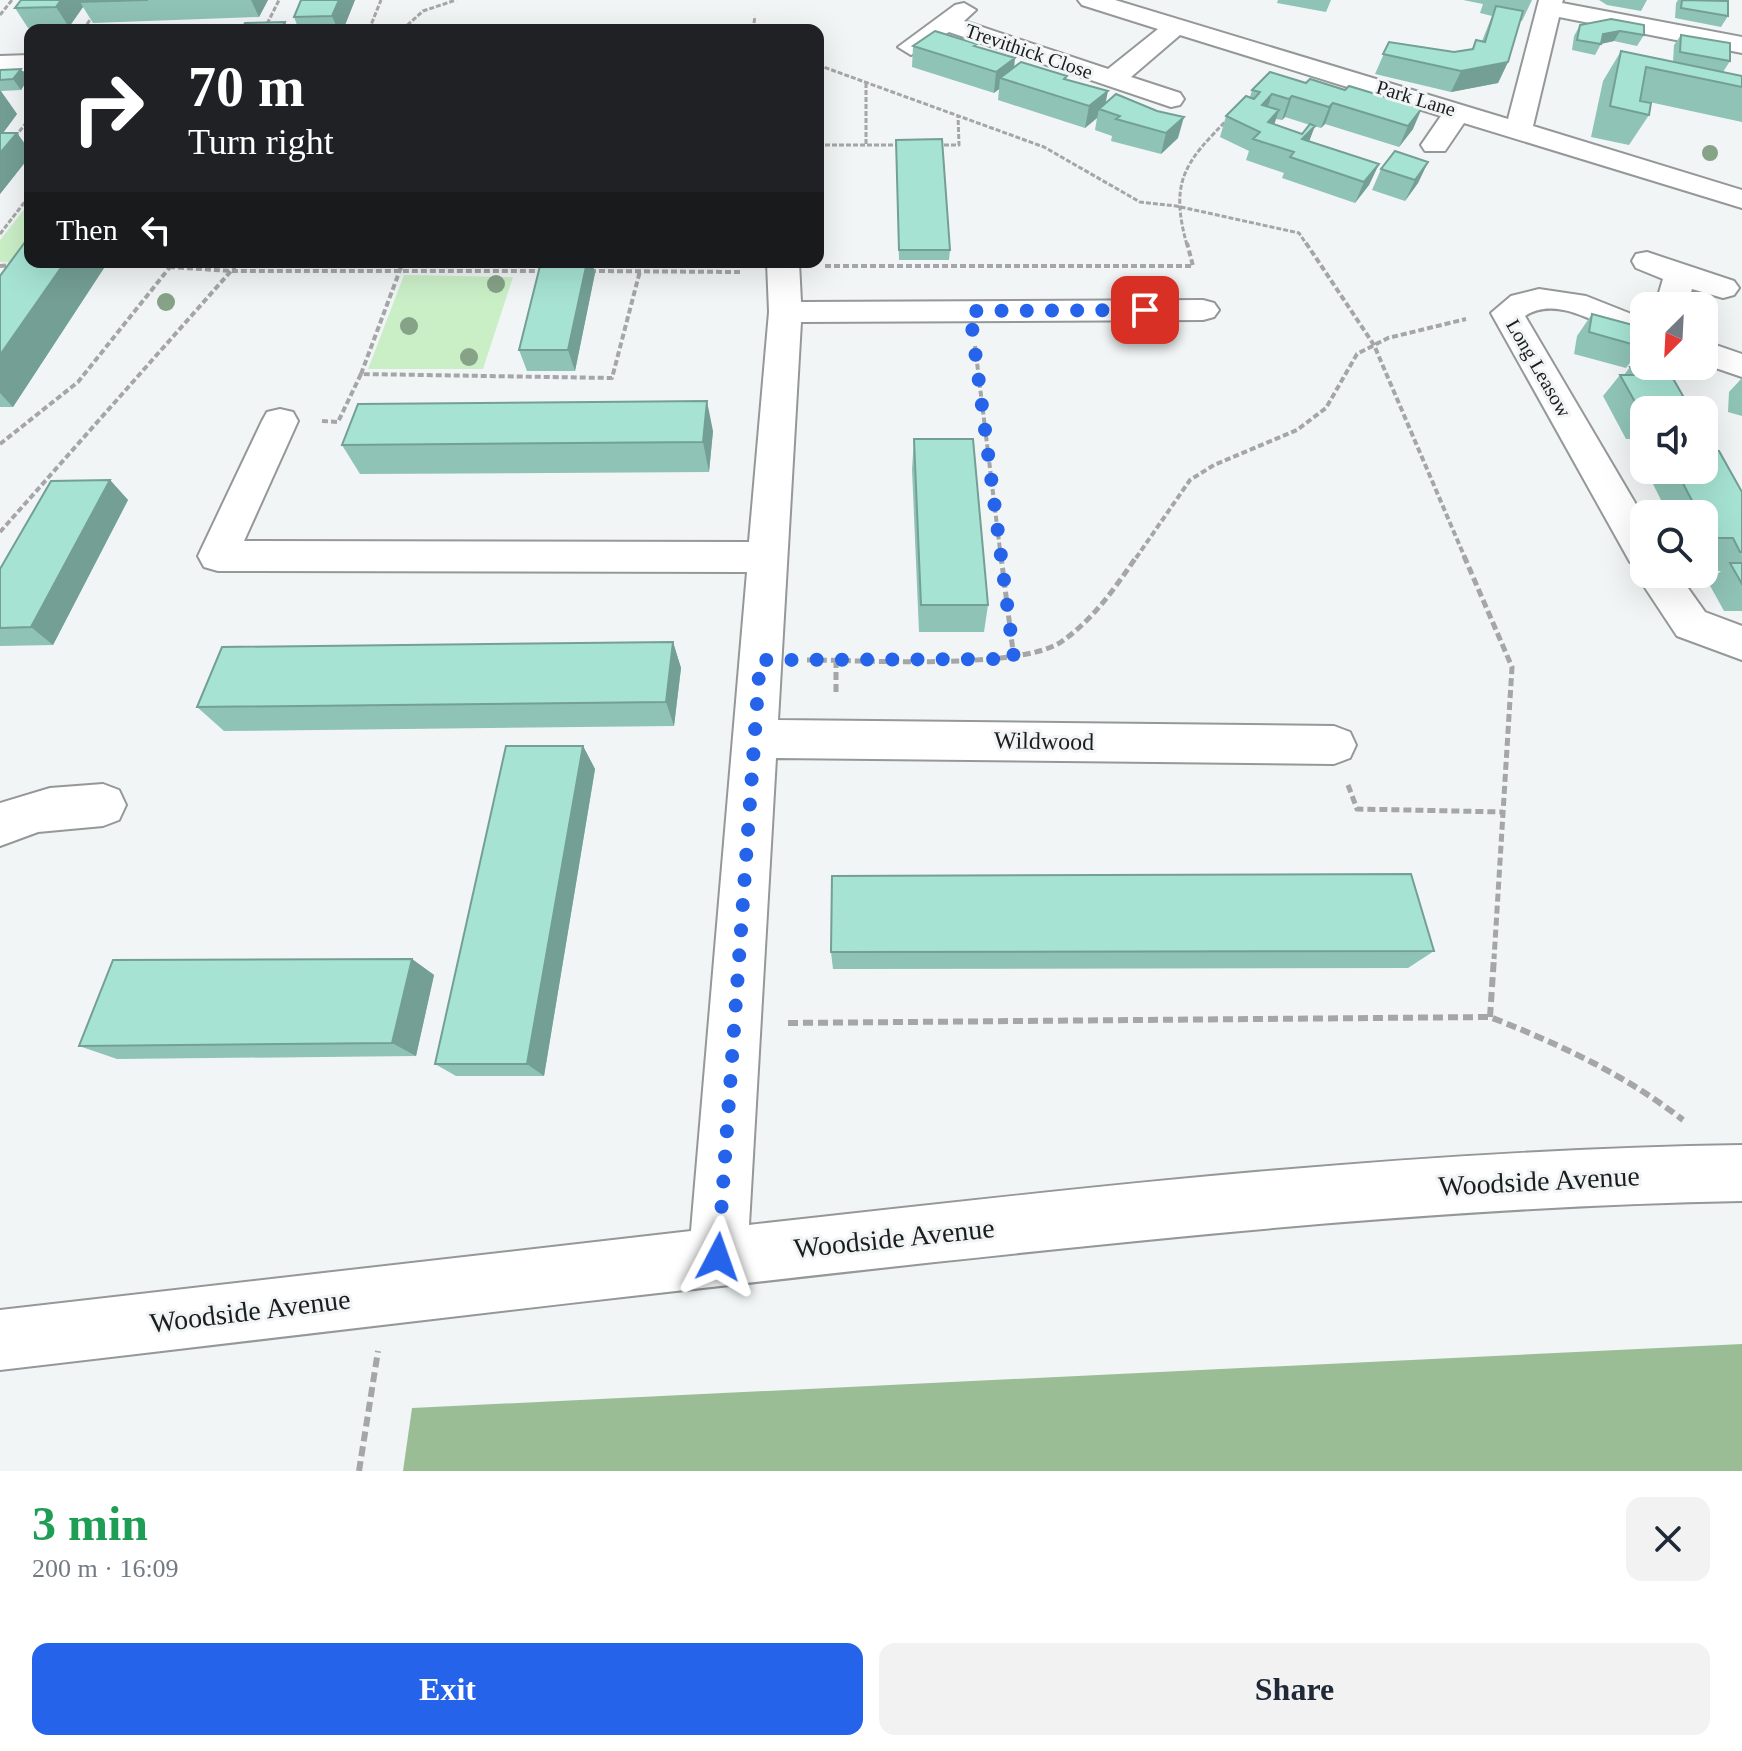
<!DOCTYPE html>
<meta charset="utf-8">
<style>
:root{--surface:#fff;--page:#f2f2f3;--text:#1f2937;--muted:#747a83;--accent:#2563eb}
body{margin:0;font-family:Georgia,serif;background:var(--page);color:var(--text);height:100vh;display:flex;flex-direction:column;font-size:30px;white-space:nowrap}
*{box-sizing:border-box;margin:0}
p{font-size:26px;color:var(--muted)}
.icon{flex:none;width:44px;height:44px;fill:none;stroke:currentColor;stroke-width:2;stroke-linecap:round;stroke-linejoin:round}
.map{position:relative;height:1471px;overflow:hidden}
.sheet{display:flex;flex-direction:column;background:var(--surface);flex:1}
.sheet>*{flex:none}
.guide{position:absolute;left:24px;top:24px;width:800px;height:244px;border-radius:16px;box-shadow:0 8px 32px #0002;background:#202124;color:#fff;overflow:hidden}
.needle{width:52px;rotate:204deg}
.fabs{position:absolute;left:1630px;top:292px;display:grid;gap:16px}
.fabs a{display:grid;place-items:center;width:88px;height:88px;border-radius:16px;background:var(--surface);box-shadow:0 8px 32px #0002;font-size:40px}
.pin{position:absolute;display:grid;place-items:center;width:68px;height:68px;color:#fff;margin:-34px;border-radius:16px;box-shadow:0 4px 12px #0006}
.me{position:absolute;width:88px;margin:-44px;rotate:4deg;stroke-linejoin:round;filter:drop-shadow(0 0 6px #0008)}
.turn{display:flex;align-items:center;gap:28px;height:168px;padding:0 32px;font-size:36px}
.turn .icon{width:104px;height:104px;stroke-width:2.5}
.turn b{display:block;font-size:56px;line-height:68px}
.then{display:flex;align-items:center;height:76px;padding:0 32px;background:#0003;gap:16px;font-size:30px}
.round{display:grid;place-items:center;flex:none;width:84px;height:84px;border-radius:16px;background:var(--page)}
.head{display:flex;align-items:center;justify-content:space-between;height:136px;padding:0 32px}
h1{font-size:48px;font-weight:700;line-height:60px;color:#1e9e55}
.button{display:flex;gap:16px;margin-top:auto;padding:16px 32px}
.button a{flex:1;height:92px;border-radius:16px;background:var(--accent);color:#fff;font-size:32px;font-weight:700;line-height:92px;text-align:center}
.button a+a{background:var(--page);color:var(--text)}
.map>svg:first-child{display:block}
</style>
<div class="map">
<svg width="1742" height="1471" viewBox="0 0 1742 1471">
<rect width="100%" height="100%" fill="#f1f5f6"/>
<path fill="#caefc7" d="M30 202V262L38 263 0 262V240Z
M404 275 513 277 483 369H368Z"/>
<path fill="#9abd96" d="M1742 1344V1471H403L412 1408Z"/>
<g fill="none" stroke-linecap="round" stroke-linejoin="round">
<g stroke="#949898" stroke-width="4">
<path id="minor" d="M1078 0H1115L1508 119 1539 0H1563L1562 3 1742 37V53L1559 17 1533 126 1742 190V208L1464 123 1445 151H1425L1421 145 1441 116 1180 35 1131 77 1180 93 1184 99 1180 105 1171 107 949 32 911 55 898 47 955 5 964 3 976 10 964 21 1108 69 1158 29 1082 5Z
M30 55V71L0 72V56Z
M1647 252 1734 281 1739 288 1734 295 1723 298 1692 289 1687 306H1655L1663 279 1636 268 1632 261 1636 254Z
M767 262H799L801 302 1203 300 1214 303 1219 310 1214 317 1203 320 801 322 778 720 1334 726 1350 732 1356 745 1350 758 1334 764 776 758 749 1225C1079 1188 1410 1150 1742 1145V1201C1472 1206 1204 1233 935 1262 623 1296 312 1333 0 1370V1310L691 1231 747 572 218 571 204 567 198 556 262 421 267 412 280 409 293 412 298 421 244 541 749 542 769 312Z
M1539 289 1586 296 1644 319V343C1609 333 1561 292 1525 316L1644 518V574H1678L1705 612 1742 626V660L1677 636 1636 574 1641 566 1630 562 1491 313 1511 296Z
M1704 341 1742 354V377L1704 364Z
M103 784 119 790 126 805 119 820 103 826 38 832 0 846V803L50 788Z"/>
</g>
<path stroke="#a4a6a7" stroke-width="3" stroke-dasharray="5 2" stroke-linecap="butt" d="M0 15 12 0
M83 30 94 14
M264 30 279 0
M369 30 381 0
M402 30 423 11 456 0
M753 30 755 16
M818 65 1044 147 1140 202 1176 206 1299 233 1307 245
M866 83V145
M15 137 30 118
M818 145H903
M937 145H959L958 116
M0 234 30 195
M1187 245C1169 181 1185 162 1230 117"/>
<path stroke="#a4a6a7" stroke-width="4" stroke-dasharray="6 3" stroke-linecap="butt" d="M1306 243 1374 345 1465 558
M0 266 15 265
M825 266H1193L1187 243
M169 267 231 271H544
M590 271 740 272
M975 346 1001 558
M361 374 403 262
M322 421 338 422 361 374 612 378 640 271
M0 444 78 382 174 262
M0 532 239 262
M1136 558 1190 480 1214 465 1297 430 1326 408 1357 354 1388 338 1466 319"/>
<path stroke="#a4a6a7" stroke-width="5" stroke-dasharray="8 4" stroke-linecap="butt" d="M1001 556 1014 659
M1464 556 1512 667 1494 959
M807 660C863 660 1019 670 1061 642 1094 619 1114 589 1137 556
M836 660V695
M1348 785 1357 809 1503 812"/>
<path stroke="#a4a6a7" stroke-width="6" stroke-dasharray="10 5" stroke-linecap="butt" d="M1490 1017 1494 957
M788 1023 1490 1017C1559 1044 1624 1074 1683 1120
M359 1471 378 1351"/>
<use href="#minor" fill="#fff" fill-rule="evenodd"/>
</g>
<g fill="#86a287">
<circle cx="1710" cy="153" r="8"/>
<circle cx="496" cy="284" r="9"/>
<circle cx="166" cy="302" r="9"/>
<circle cx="409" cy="326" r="9"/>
<circle cx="469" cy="357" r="9"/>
</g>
<path fill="#8fc3b5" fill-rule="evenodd" d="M21 0H268L259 17 93 23 83 7 69 27 28 28 15 8Z
M301 0H355L343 30H299L294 17Z
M1278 0H1331L1326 12 1277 3Z
M1463 0H1532L1522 21H1520L1508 62 1498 83 1451 92 1375 74 1389 42 1454 52 1472 49 1476 40 1482 41 1492 16 1480 13 1483 4Z
M1599 0H1647L1641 11 1607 5Z
M1678 0H1724L1728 16 1721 27 1675 18 1676 3Z
M1580 25 1644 35 1637 46 1614 41 1601 44 1595 55 1572 50 1574 36Z
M1681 35 1730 61 1723 72 1742 76V122L1640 100 1649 115 1629 145 1591 137 1603 81 1621 51 1673 62 1674 45Z
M913 46 977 47 1014 68 1067 76 1066 79 1106 103 1178 138 1161 154 1111 141 1112 136 1095 130 1097 118 1085 128 998 100 999 89 994 93 912 67Z
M818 63 821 74 820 140H818Z
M0 70 28 79 21 90 1 91 17 114 3 133H17L30 151V156L0 194Z
M1306 83 1345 90 1413 129 1399 147 1325 124 1321 128 1314 126 1309 141 1379 164 1369 185 1355 203 1282 178 1284 173 1246 160 1249 151 1220 137 1226 116 1250 97 1252 90ZM1285 117 1310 125 1302 134 1274 124 1276 119 1282 120Z
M896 150 950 250 949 260H899Z
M1428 162 1418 183 1405 201 1372 190 1381 169Z
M30 262H100L104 268 13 407H0V276Z
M541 262H592L595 273 575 371H527L519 350Z
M1592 314 1642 347 1626 368 1574 354 1577 336Z
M1630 367 1667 368 1644 410V439H1626L1603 396 1620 375H1624Z
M1742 378V416L1728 412 1729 392Z
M713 431 709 472 360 474 342 445Z
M914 439 988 605 984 632H919L912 469Z
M1660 470H1704L1742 492V611H1724L1708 582 1721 571H1718L1711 558H1704V514H1668L1653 484 1662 474Z
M110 480 128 500 53 645 0 646V569Z
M673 642 681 668 674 726 224 731 197 707Z
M583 746 595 769 544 1076H456L435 1064Z
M1434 951 1408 968 833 969 831 952Z
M412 959 434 975 416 1056 117 1059 79 1046Z"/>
<path fill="#749f94" d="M61 0H88L80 2 83 7 69 27 56 7Z
M251 0H268L259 17Z
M339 0H355L343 30H338L332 16Z
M285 22 289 30H281Z
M1620 31 1614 41 1600 44 1603 34Z
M1015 58 1013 79 1000 78 999 89 994 93 996 72Z
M1508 62 1498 83 1451 92 1461 71Z
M21 69 28 79 21 90 13 79Z
M0 90 17 114 0 137Z
M1108 91 1104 111 1099 109 1097 118 1085 128 1089 106Z
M1272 94 1265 115 1262 105Z
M1292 96 1285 117 1282 120 1289 99Z
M1333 103 1325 124 1321 128 1329 107Z
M1422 108 1413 129 1399 147 1408 126Z
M1279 110 1272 131 1261 144 1268 122Z
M1184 117 1178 138 1161 154 1166 133Z
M1315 126 1307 147 1295 161 1302 139Z
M17 133 30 151V156L0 194V153Z
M1428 162 1418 183 1405 201 1415 180Z
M1379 164 1369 185 1355 203 1364 182Z
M65 262H100L104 268 13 407 0 393V355Z
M587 262H592L595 273 575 371 568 350Z
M707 401 713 431 709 472 703 442Z
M110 480 128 500 53 645 31 627Z
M673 642 681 668 674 726 666 702Z
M583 746 595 769 544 1076 527 1064Z
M412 959 434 975 416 1056 392 1043Z"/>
<path fill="#a6e3d3" stroke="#749f94" stroke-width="2" d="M21 0H61L56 7 15 8Z
M82 0H148L80 2Z
M301 0H339L332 16 294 17Z
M1682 0 1728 1V16L1681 8Z
M1496 6 1523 11 1508 62 1461 71 1383 54 1389 42 1454 52 1473 49 1476 40 1485 42Z
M1611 19 1644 25V35L1620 31 1603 34 1601 44 1577 40 1580 25Z
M285 22 281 30H241L245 23Z
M202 26 200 30H179L181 27Z
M571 26H611L610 30H570Z
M678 26H717L716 30H677Z
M155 28 153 30H133L134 29Z
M935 31 977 44 974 46 1015 58 996 72 913 46Z
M1681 35 1730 43V61L1680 52Z
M1621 51 1742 76V87L1646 67 1640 101 1651 103 1649 115 1610 106Z
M1021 62 1067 76 1064 79 1108 91 1089 106 1000 78Z
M818 63H820V129H818Z
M21 69 13 79 0 80V70Z
M1270 72 1306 83 1310 79 1345 90 1349 86 1422 108 1408 126 1333 103 1329 107 1292 96 1289 99 1272 94 1262 105 1279 110 1268 122 1302 134 1310 124 1315 126 1302 139 1379 164 1364 182 1290 157 1294 152 1253 139 1260 132 1226 116 1246 96 1254 99 1260 92 1252 90Z
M1116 94 1157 111 1184 117 1166 133 1116 119 1120 116 1099 109Z
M0 133H17L0 153Z
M942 139 950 250H899L896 140Z
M1395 151 1428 162 1415 180 1381 169Z
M28 238H30V262H65L0 355V276Z
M541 262H587L568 350H519Z
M1592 314 1644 328 1642 347 1589 332Z
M1630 367 1667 368 1691 410H1644V418L1620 375H1635Z
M707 401 703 442 342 445 358 404Z
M914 439H973L988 605H921Z
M1704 450 1719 451 1742 492V552H1740L1733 538H1711L1704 524V514H1699L1676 470H1704Z
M110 480 31 627 0 628V569L51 481Z
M1730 563H1742V584Z
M673 642 666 702 197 707 222 647Z
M506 746H583L527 1064H435Z
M1411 874 1434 951 831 952 832 876Z
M412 959 392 1043 79 1046 113 960Z"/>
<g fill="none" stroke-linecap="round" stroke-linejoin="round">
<path stroke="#2563eb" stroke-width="14" stroke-dasharray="0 25.2" d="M718 1257 760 660 1014 659 970 311 1145 310"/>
</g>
<g text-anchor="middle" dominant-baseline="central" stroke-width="6" stroke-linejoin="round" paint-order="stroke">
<g font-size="20" fill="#1c1d1d" stroke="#f1f5f6">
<text transform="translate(1029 51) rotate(19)">Trevithick Close</text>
<text transform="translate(1416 98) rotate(17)">Park Lane</text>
<text transform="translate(1539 368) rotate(60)">Long Leasow</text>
</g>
<g font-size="24" fill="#1c1d1d" stroke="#f1f5f6">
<text transform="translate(1044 741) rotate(1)">Wildwood</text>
</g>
<g font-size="28" fill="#1c1d1d" stroke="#f1f5f6">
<text transform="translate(1539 1181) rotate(-3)">Woodside Avenue</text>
<text transform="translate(894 1238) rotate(-6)">Woodside Avenue</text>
<text transform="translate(250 1311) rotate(-7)">Woodside Avenue</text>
</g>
</g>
</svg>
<div class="fabs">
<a><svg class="needle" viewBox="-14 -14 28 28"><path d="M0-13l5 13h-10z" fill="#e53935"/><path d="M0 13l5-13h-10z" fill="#747a83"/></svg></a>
<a><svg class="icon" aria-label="sound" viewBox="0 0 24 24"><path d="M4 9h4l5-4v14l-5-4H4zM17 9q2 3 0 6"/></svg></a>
<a><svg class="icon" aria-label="search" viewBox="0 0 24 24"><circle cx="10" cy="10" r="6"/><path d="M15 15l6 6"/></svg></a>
</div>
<div class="pin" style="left:1145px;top:310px;background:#d93025"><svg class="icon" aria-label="arrive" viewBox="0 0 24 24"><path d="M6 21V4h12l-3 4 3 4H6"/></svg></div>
<svg class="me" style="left:718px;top:1257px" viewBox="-20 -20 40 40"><path d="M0-17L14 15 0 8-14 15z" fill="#2563eb" stroke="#fff" stroke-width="4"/></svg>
<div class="guide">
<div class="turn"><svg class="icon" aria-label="right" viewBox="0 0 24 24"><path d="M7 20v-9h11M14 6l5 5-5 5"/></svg><div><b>70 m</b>Turn right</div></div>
<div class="then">Then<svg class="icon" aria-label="left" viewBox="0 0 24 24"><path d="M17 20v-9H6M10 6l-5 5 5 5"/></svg></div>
</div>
</div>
<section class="sheet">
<div class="head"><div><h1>3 min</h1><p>200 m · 16:09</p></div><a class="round"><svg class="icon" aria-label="close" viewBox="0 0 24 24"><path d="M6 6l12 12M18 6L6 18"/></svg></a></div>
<div class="button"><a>Exit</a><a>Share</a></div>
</section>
